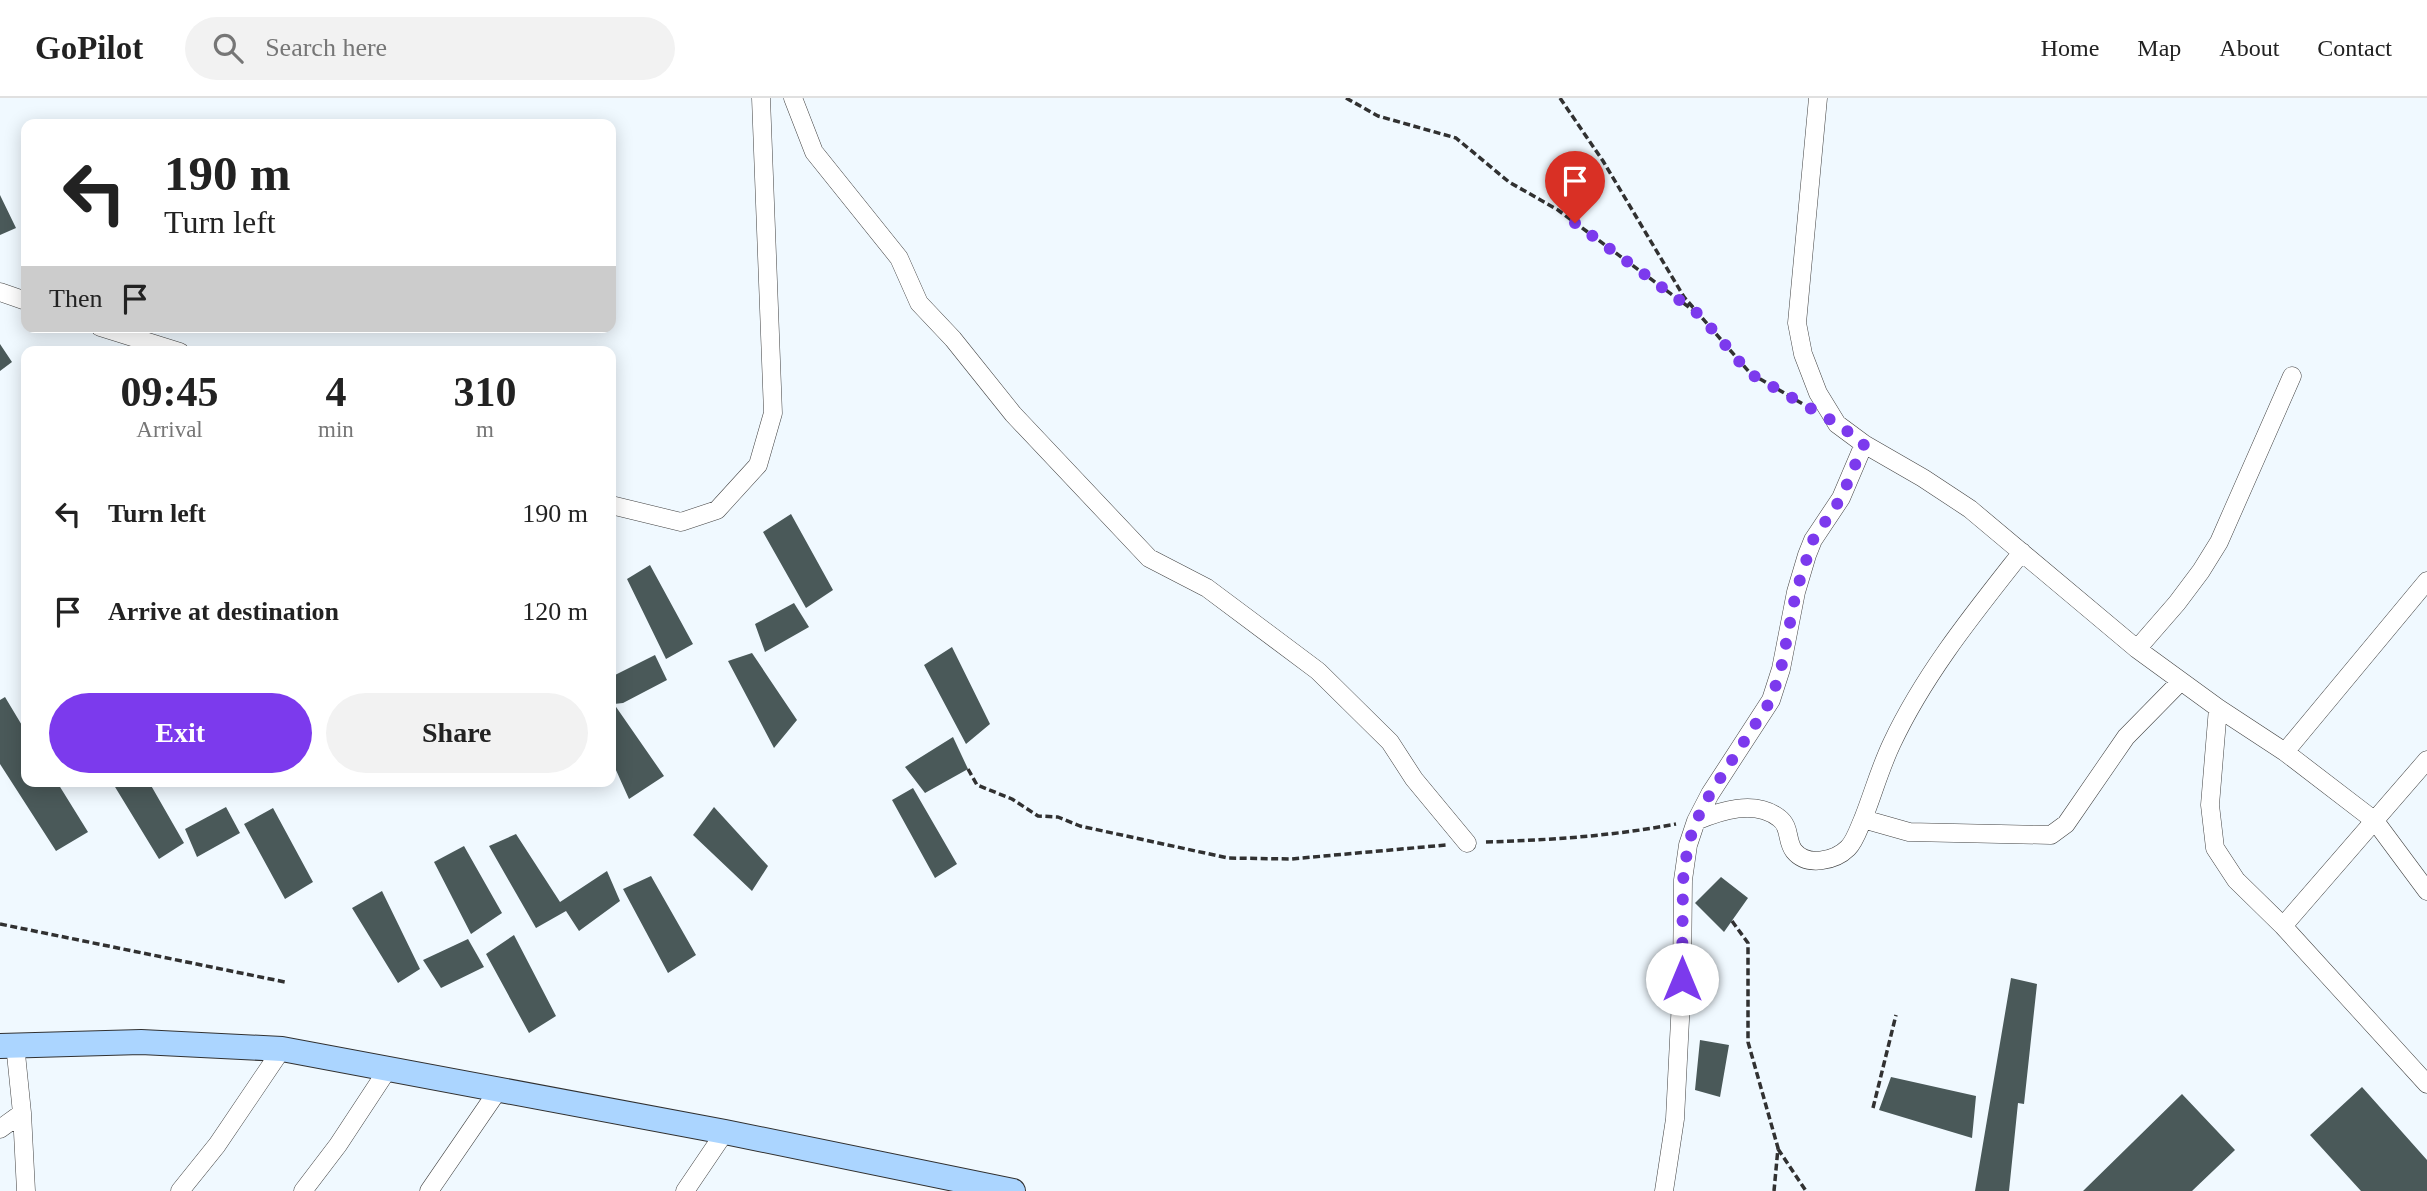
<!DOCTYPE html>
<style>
:root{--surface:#fff;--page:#f2f2f2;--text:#222;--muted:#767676;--line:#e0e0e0;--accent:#7c3aed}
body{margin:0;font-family:Georgia,serif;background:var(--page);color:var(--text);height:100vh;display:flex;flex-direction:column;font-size:26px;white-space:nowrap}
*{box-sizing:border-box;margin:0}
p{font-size:23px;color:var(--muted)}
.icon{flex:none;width:38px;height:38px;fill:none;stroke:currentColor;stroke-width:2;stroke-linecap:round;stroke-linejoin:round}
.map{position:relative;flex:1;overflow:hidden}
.details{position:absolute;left:21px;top:248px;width:595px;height:441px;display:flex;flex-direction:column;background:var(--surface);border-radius:14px;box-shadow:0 4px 18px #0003}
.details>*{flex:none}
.top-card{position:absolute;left:21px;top:21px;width:595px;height:214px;border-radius:14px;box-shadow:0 4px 18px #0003;background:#fff;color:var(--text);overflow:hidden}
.pin{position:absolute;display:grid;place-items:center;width:60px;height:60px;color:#fff;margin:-72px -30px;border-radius:50% 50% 50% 0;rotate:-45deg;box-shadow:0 0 7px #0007}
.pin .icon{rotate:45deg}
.me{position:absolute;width:77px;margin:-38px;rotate:0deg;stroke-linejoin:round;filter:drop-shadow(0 0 5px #0008)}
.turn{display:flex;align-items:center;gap:24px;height:147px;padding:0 28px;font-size:32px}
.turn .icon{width:91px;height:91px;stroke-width:2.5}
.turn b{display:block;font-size:49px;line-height:60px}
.then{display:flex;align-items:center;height:66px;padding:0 28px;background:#0003;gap:14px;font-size:26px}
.eta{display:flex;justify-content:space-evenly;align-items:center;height:119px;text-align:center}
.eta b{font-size:42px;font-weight:700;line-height:49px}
.action{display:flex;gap:14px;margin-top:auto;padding:14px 28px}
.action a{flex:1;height:80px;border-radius:42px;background:var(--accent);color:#fff;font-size:28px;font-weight:700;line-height:80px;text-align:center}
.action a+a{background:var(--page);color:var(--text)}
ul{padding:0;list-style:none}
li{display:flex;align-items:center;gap:21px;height:98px;padding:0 28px}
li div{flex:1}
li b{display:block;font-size:26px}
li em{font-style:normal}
header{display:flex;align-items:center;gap:42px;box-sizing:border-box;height:98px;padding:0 35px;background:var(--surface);border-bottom:2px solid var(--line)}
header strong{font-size:33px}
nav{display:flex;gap:38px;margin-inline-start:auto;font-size:24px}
.search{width:490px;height:63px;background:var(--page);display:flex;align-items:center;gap:18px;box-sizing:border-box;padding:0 24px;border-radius:38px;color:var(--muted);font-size:26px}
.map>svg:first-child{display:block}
</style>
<header>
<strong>GoPilot</strong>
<div class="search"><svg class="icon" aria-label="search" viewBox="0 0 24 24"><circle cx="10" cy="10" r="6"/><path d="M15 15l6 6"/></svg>Search here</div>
<nav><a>Home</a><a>Map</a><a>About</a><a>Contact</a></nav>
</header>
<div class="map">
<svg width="2427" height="1093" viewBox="0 0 2427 1093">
<rect width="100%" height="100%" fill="#f0f9ff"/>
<path fill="#4a5959" d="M0 97 16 130 0 137Z
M0 246 12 264 0 273Z
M791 416 833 492 806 510 763 434Z
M650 467 693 546 666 561 627 481Z
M794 505 809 529 765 554 755 526Z
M952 549 990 626 966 646 924 567Z
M752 555 797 622 774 650 728 563Z
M655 557 667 582 623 605 614 606 611 579Z
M5 599 26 634V684H57L88 734 56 753 0 666V602Z
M614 606 664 678 629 701 611 661V608Z
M953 639 968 671 925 695 905 669Z
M112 684H149L184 745 159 761Z
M913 690 957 766 935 780 892 702Z
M226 709 240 735 197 759 185 731Z
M714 709 768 768 752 793 693 737Z
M273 710 313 784 285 801 244 726Z
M516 736 560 804 607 773 620 803 579 833 566 813 536 830 489 748Z
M464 748 502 815 471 836 434 764Z
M651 778 696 857 668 875 623 791Z
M1721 779 1748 800 1724 834 1695 805Z
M382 793 420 871 398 885 352 810Z
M514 837 556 918 529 935 486 856Z
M468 841 484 869 441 890 423 862Z
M2011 880 2037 886 2024 1006 2018 1005 2009 1093H1975Z
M1700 942 1729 947 1720 999 1695 992Z
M1891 979 1976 998 1972 1040 1879 1012Z
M2362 989 2427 1062V1093H2361L2310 1037Z
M2182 996 2235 1052 2192 1093H2083Z"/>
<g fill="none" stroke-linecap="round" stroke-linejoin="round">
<g stroke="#424242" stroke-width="19">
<path id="street" d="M793 0 814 54 899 160 919 205 953 241 1013 316 1149 460 1207 490 1318 573 1390 644 1414 681 1467 745
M1818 0 1797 225 1803 256 1818 295 1837 326 1864 346 1923 380 1970 411 2137 551 2218 610 2285 654 2375 723 2427 793
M0 194 26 203
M100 229 180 254
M611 407 681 424 717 412 758 367 773 315 761 0
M2022 454C1974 515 1925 575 1892 645 1880 670 1873 696 1863 721L1909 734 2051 737 2066 726 2126 639 2181 583
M2137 551 2177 505 2201 473 2219 444 2292 278
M2218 610 2210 707 2215 750 2236 782 2283 828 2427 986
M2285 654 2427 483
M1696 723C1720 713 1755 701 1779 720 1791 729 1786 743 1794 753 1807 769 1835 763 1848 750 1855 743 1859 730 1863 721
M2283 828 2427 662
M15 946 22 1015 26 1093
M0 1031 22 1015
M180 1093 217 1047 282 951
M303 1093 338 1047 388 971
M429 1093 499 991
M685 1093 725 1034
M1664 1093 1675 1021 1682 882 1683 782 1688 747 1696 723 1710 696 1771 602 1781 571 1796 494 1807 457 1813 442 1841 400 1864 346"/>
</g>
<g stroke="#313131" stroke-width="26">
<path id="secondary" d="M0 948 141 944 282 951 725 1034 1013 1093"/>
</g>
<path stroke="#313131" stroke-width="3.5" stroke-dasharray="7 3.5" stroke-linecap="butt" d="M1346 0 1378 18 1456 40 1509 84 1558 112 1694 213
M1560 0 1603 63 1684 199 1750 275 1803 306
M968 671 977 687 1012 701 1038 718 1058 719 1080 728 1228 760 1291 761 1446 747
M1486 744C1550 742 1613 738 1676 726
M1732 823 1748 845V944L1778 1050 1774 1093
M0 826 285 884
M1873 1010 1896 917
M1778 1051 1806 1093"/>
<use href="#street" stroke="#fff" stroke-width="18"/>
<use href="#secondary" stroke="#abd5ff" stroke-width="24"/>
</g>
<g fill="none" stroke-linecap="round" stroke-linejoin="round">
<path stroke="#7c3aed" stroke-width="12" stroke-dasharray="0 21.6" d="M1575 125 1701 218 1749 275 1838 326 1864 346 1841 400 1813 442 1808 457 1796 494 1781 571 1771 602 1710 696 1696 723 1688 747 1683 782 1682 881"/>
</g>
</svg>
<div class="pin" style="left:1575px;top:125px;background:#d93025"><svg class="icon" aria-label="arrive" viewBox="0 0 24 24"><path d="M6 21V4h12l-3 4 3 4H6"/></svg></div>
<svg class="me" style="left:1682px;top:881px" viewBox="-20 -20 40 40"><circle r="19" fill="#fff"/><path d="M0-13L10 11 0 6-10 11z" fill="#7c3aed"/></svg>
<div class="top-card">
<div class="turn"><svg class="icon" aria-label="left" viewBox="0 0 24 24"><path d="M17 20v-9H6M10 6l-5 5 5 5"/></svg><div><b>190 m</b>Turn left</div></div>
<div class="then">Then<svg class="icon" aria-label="arrive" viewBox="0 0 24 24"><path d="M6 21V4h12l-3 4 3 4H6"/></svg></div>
</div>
<section class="details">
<div class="eta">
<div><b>09:45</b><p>Arrival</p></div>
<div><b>4</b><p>min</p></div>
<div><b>310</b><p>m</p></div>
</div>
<ul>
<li><svg class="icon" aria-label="left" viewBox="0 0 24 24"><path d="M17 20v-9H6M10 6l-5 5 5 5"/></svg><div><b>Turn left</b></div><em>190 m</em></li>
<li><svg class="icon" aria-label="arrive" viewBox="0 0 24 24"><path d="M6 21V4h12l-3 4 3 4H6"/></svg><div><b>Arrive at destination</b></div><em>120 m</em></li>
</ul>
<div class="action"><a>Exit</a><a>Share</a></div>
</section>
</div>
